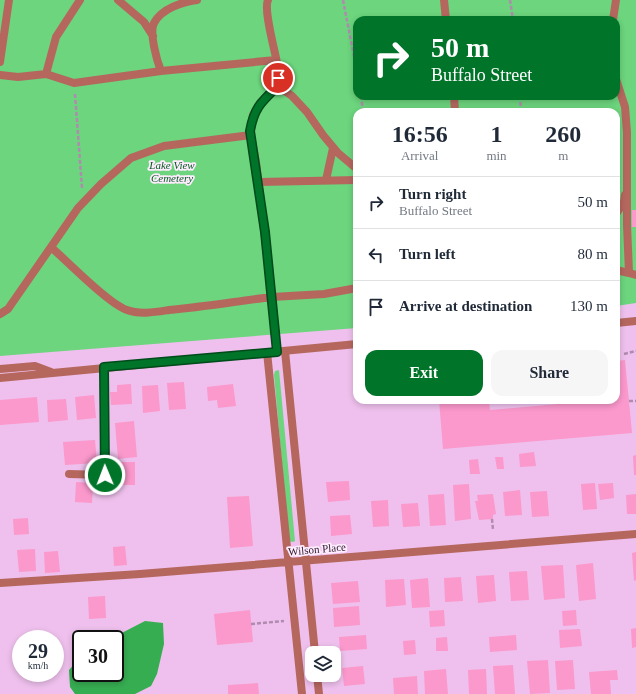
<!DOCTYPE html>
<style>
:root{--surface:#fff;--page:#f6f6f7;--text:#1f2937;--muted:#747a83;--line:#e0e1e3;--accent:#007429}
body{margin:0;font-family:Georgia,serif;background:var(--page);color:var(--text);height:100vh;display:flex;flex-direction:column;font-size:15px;white-space:nowrap}
*{box-sizing:border-box;margin:0}
p{font-size:13px;color:var(--muted)}
.icon{flex:none;width:22px;height:22px;fill:none;stroke:currentColor;stroke-width:2;stroke-linecap:round;stroke-linejoin:round}
.map{position:relative;flex:1;overflow:hidden}
.drawer{position:absolute;left:353px;top:108px;width:267px;height:296px;display:flex;flex-direction:column;background:var(--surface);border-radius:12px;box-shadow:0 2px 6px #0003}
.drawer>*{flex:none}
.guide{position:absolute;left:353px;top:16px;width:267px;height:84px;border-radius:12px;box-shadow:0 2px 6px #0003;background:#007429;color:#fff;overflow:hidden}
.buttons{position:absolute;left:305px;top:646px;display:grid;gap:8px}
.buttons a{display:grid;place-items:center;width:36px;height:36px;border-radius:8px;background:var(--surface);box-shadow:0 2px 6px #0003;font-size:20px}
.speed{position:absolute;left:12px;top:630px;display:flex;gap:8px;font-size:20px;font-weight:700;text-align:center}
.speed>*{display:grid;place-content:center;width:52px;height:52px;border-radius:50%;background:var(--surface);box-shadow:0 2px 6px #0003;line-height:1}
.speed small{font-size:10px;font-weight:400}
.speed .limit{border:2px solid #111;border-radius:6px;background:#fff;color:#111}
.pin{position:absolute;display:grid;place-items:center;width:34px;height:34px;color:#fff;margin:-17px;border:2px solid #fff;border-radius:50%;box-shadow:0 1px 4px #0007}
.me{position:absolute;width:44px;margin:-22px;rotate:359deg;stroke-linejoin:round;filter:drop-shadow(0 0 3px #0008)}
.turn{display:flex;align-items:center;gap:14px;height:84px;padding:0 12px;font-size:18px}
.turn .icon{width:52px;height:52px;stroke-width:2.5}
.turn b{display:block;font-size:28px;line-height:34px}
.eta{display:flex;justify-content:space-evenly;align-items:center;height:68px;text-align:center}
.eta b{font-size:24px;font-weight:700;line-height:28px}
.button{display:flex;gap:8px;margin-top:auto;padding:8px 12px}
.button a{flex:1;height:46px;border-radius:12px;background:var(--accent);color:#fff;font-size:16px;font-weight:700;line-height:46px;text-align:center}
.button a+a{background:var(--page);color:var(--text)}
ul{padding:0;list-style:none}
li{display:flex;align-items:center;gap:12px;height:52px;padding:0 12px;border-top:1px solid var(--line)}
li div{flex:1}
li b{display:block;font-size:15px}
li em{font-style:normal}
.map>svg:first-child{display:block}
</style>
<div class="map">
<svg width="636" height="694" viewBox="0 0 636 694">
<rect width="100%" height="100%" fill="#efc0ed"/>
<path fill="#6cd57d" fill-rule="evenodd" d="M0 0H636V303L616 306V112H357V328L0 356ZM357 20H616V96H357Z
M279 370 295 541 293 542 289 541 274 375 275 371Z
M492 400H549L492 404Z"/>
<path fill="#37ad52" d="M145 621 163 623 164 644 157 674 151 686 135 694H75L70 687 69 670 81 657V673H115V639H110Z"/>
<path fill="#fb98cc" d="M632 210H636V227H632Z
M625 360 632 433 443 449 439 400H489L490 410 558 404V400H616V361Z
M184 382 186 409 169 410 167 383Z
M131 384 132 404 111 405 110 392H117V385Z
M233 384 236 406 218 408 217 400 208 401 207 387Z
M158 385 160 411 143 413 142 386Z
M94 395 96 418 77 420 75 397Z
M37 397 39 422 0 425V400Z
M66 399 68 420 48 422 47 400Z
M134 421 137 457 118 459 115 423Z
M95 440 97 463 65 465 63 442Z
M534 452 536 466 520 467 519 454Z
M636 455V475H634L633 456Z
M495 457H503L504 469H497Z
M478 459 480 474H470L469 460Z
M120 462H135V485H121Z
M349 481 350 500 328 502 326 482Z
M76 482 93 483 92 503 75 502Z
M595 483 597 509 583 510 581 484Z
M613 483 614 498 600 500 598 484Z
M469 484 471 519 455 521 453 485Z
M520 490 522 515 505 516 503 492Z
M547 491 549 516 532 517 530 492Z
M444 494 446 525 430 526 428 495Z
M493 494 496 514 493 515V519L479 520 475 501H478L477 495Z
M636 494V514H627L626 495Z
M249 496 253 546 230 548 227 497Z
M388 500 389 526 373 527 371 501Z
M418 503 420 526 403 527 401 504Z
M350 515 352 534 331 536 330 516Z
M28 518 29 534 14 535 13 519Z
M125 546 127 565 114 566 113 547Z
M35 549 36 571 19 572 17 550Z
M58 551 60 572 45 573 44 552Z
M636 552V580L634 581 632 553Z
M593 563 596 599 579 601 576 565Z
M563 565 565 598 544 600 541 566Z
M527 571 529 600 511 601 509 572Z
M494 575 496 601 478 603 476 576Z
M461 577 463 601 445 602 444 578Z
M428 578 430 607 412 608 410 580Z
M404 579 406 605 386 607 385 580Z
M358 581 360 602 333 604 331 583Z
M105 596 106 618 89 619 88 597Z
M359 606 360 625 334 627 333 608Z
M250 610 253 642 217 645 214 614Z
M444 610 445 626 430 627 429 611Z
M576 610 577 625 563 626 562 611Z
M636 628V647L632 648 631 629Z
M580 629 582 646 560 648 559 630Z
M366 635 367 649 340 651 339 637Z
M516 635 517 650 490 652 489 637Z
M447 637 448 651H436V638Z
M415 640 416 654 404 655 403 641Z
M548 660 550 693 530 694 527 661Z
M573 660 575 689 557 690 555 661Z
M513 665 515 694H495L493 666Z
M363 666 365 684 344 686 342 668Z
M446 669 448 694H425L424 671Z
M486 669 487 694H469L468 670Z
M617 670 618 680H610L611 694H591L589 672Z
M417 676 418 694H394L393 678Z
M258 683 259 694H228V685Z"/>
<g fill="none" stroke-linecap="round" stroke-linejoin="round">
<path stroke="#b08baf" stroke-width="2.5" stroke-dasharray="4 2" stroke-linecap="butt" d="M343 0 357 72
M510 0 513 20
M75 94 82 188
M361 96 363 112
M520 96 521 112
M624 354 636 351
M629 401H636
M492 519 493 530
M251 624 284 621"/>
<path stroke="#b5675e" stroke-width="8" d="M80 0 56 37 46 74 74 83 161 71 276 60
M118 0 144 22 153 36
M444 0 446 20
M613 20 616 0
M0 62 9 0
M161 71C157 61 149 33 154 23 162 8 183 2 197 0
M0 75 18 77 46 74
M616 79 625 107 627 132V224L629 273 636 275
M278 86 292 96 307 112 323 135 338 153 357 169
M454 96 455 112
M326 180 333 148
M259 182 357 180
M616 214 624 202 625 195
M52 248C68 262 109 304 127 310 140 315 156 312 169 310 204 307 238 301 272 297L256 162 250 131 253 115 260 103 278 86C278 80 279 74 278 68 276 54 263 10 268 0
M616 270 629 273
M0 314 8 309 78 208 101 184 131 158 164 146 251 135
M277 352 272 297 324 294 357 288"/>
<path stroke="#b5675e" stroke-width="8" d="M285 351 315 653
M267 352 302 694
M69 474 105 475 104 367
M0 583 140 574 636 534
M317 675 319 694"/>
<path stroke="#b5675e" stroke-width="8" d="M616 323 636 321
M0 369 35 366 51 372
M0 378 357 344"/>
</g>
<g fill="none" stroke-linecap="round" stroke-linejoin="round">
<g stroke="#004b1b" stroke-width="10">
<path id="route" d="M105 475 104 367 277 352 265 232 250 131C254 108 261 102 278 86V78"/>
</g>
<use href="#route" stroke="#007429" stroke-width="7"/>
</g>
<g text-anchor="middle" dominant-baseline="central" stroke-width="3.5" stroke-linejoin="round" paint-order="stroke">
<g font-size="11" font-style="italic" fill="#045a20" stroke="#ffecfe">
<text x="172" y="165">Lake View<tspan x="172" dy="13">Cemetery</tspan></text>
</g>
<g font-size="11" fill="#312031" stroke="#ffecfe">
<text transform="translate(317 549) rotate(-5)">Wilson Place</text>
</g>
</g>
</svg>
<div class="buttons">
<a><svg class="icon" aria-label="layers" viewBox="0 0 24 24"><path d="M12 4l9 5-9 5-9-5zM3 14l9 5 9-5"/></svg></a>
</div>
<div class="speed"><div>29<small>km/h</small></div><div class="limit">30</div></div>
<div class="pin" style="left:278px;top:78px;background:#d93025"><svg class="icon" aria-label="arrive" viewBox="0 0 24 24"><path d="M6 21V4h12l-3 4 3 4H6"/></svg></div>
<svg class="me" style="left:105px;top:475px" viewBox="-20 -20 40 40"><circle r="17" fill="#007429" stroke="#fff" stroke-width="3"/><path d="M0-11L8 9 0 5-8 9z" fill="#fff"/></svg>
<div class="guide">
<div class="turn"><svg class="icon" aria-label="right" viewBox="0 0 24 24"><path d="M7 20v-9h11M14 6l5 5-5 5"/></svg><div><b>50 m</b>Buffalo Street</div></div>
</div>
<section class="drawer">
<div class="eta">
<div><b>16:56</b><p>Arrival</p></div>
<div><b>1</b><p>min</p></div>
<div><b>260</b><p>m</p></div>
</div>
<ul>
<li><svg class="icon" aria-label="right" viewBox="0 0 24 24"><path d="M7 20v-9h11M14 6l5 5-5 5"/></svg><div><b>Turn right</b><p>Buffalo Street</p></div><em>50 m</em></li>
<li><svg class="icon" aria-label="left" viewBox="0 0 24 24"><path d="M17 20v-9H6M10 6l-5 5 5 5"/></svg><div><b>Turn left</b></div><em>80 m</em></li>
<li><svg class="icon" aria-label="arrive" viewBox="0 0 24 24"><path d="M6 21V4h12l-3 4 3 4H6"/></svg><div><b>Arrive at destination</b></div><em>130 m</em></li>
</ul>
<div class="button"><a>Exit</a><a>Share</a></div>
</section>
</div>
